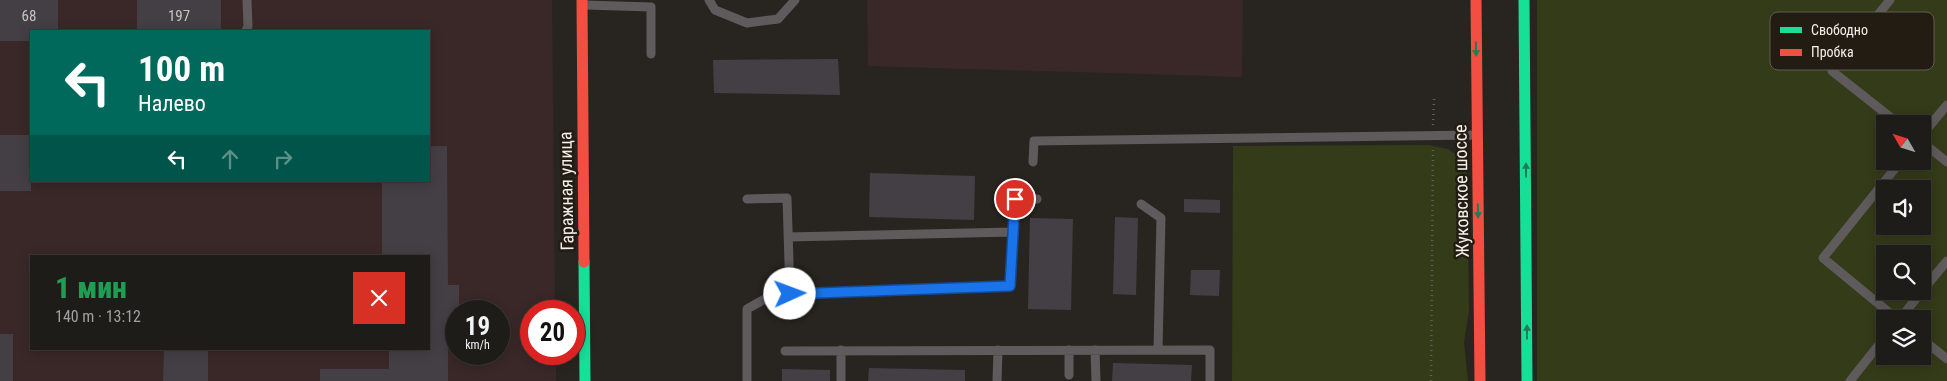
<!DOCTYPE html>
<html lang="ru">
<meta charset="utf-8">
<style>
:root{--surface:#1e1c18;--page:#262521;--text:#f1f3f6;--muted:#a1a1a2;--line:#3c3a37}
body{margin:0;font-family:"Roboto Condensed",sans-serif;background:var(--page);color:var(--text);height:100vh;display:flex;flex-direction:column;font-size:19px;white-space:nowrap}
*{box-sizing:border-box;margin:0}
p{font-size:16px;color:var(--muted)}
.icon{flex:none;width:28px;height:28px;fill:none;stroke:currentColor;stroke-width:2;stroke-linecap:round;stroke-linejoin:round}
.map{position:relative;flex:1;overflow:hidden}
.sheet{position:absolute;left:30px;top:255px;width:400px;height:95px;display:flex;flex-direction:column;background:var(--surface);border-radius:0px;box-shadow:0 2px 12px #0003,0 0 0 1px var(--line)}
.sheet>*{flex:none}
.hud{position:absolute;left:30px;top:30px;width:400px;height:152px;border-radius:0px;box-shadow:0 2px 12px #0003,0 0 0 1px var(--line);background:#00695c;color:#fff;overflow:hidden}
.needle{width:32px;rotate:309deg}
.fabs{position:absolute;left:1876px;top:115px;display:grid;gap:10px}
.fabs a{display:grid;place-items:center;width:55px;height:55px;border-radius:0px;background:var(--surface);box-shadow:0 2px 12px #0003,0 0 0 1px var(--line);font-size:25px}
.speed{position:absolute;left:445px;top:300px;display:flex;gap:10px;font-size:25px;font-weight:700;text-align:center}
.speed>*{display:grid;place-content:center;width:65px;height:65px;border-radius:50%;background:var(--surface);box-shadow:0 2px 12px #0003,0 0 0 1px var(--line);line-height:1}
.speed small{font-size:12px;font-weight:400}
.speed .limit{border:8px solid #d22;background:#fff;color:#111}
.pin{position:absolute;display:grid;place-items:center;width:42px;height:42px;color:#fff;margin:-21px;border:2px solid #fff;border-radius:50%;box-shadow:0 1px 5px #0007}
.me{position:absolute;width:55px;margin:-28px;rotate:88deg;stroke-linejoin:round;filter:drop-shadow(0 0 4px #0008)}
.turn{display:flex;align-items:center;gap:18px;height:105px;padding:0 25px;font-size:22px}
.turn .icon{width:65px;height:65px;stroke-width:2.5}
.turn b{display:block;font-size:35px;line-height:42px}
.lanes{display:flex;align-items:center;height:48px;padding:0 25px;background:#0003;justify-content:center;gap:25px;direction:ltr}
.lanes .off{opacity:.35}
.round{display:grid;place-items:center;flex:none;width:52px;height:52px;border-radius:0px;background:var(--page)}
.headline{display:flex;align-items:center;justify-content:space-between;height:85px;padding:0 25px}
h1{font-size:30px;font-weight:800;line-height:38px;color:#1e9e55}
.map>svg:first-child{display:block}
</style>
<div class="map">
<svg width="1947" height="381" viewBox="0 0 1947 381">
<rect width="100%" height="100%" fill="#282520"/>
<path fill="#392827" fill-rule="evenodd" d="M0 0H552L555 311H531V354H556V381H0ZM31 31H429V181H31ZM31 256H429V349H31ZM456 311H499V354H456Z
M867 0H1243L1242 77 868 66Z"/>
<path fill="#343b19" fill-rule="evenodd" d="M1537 0H1947V381H1537ZM1885 124H1922V161H1885ZM1885 189H1922V226H1885ZM1885 254H1922V291H1885ZM1885 319H1922V356H1885Z
M1429 145 1448 149 1467 162 1469 311 1464 342 1468 381H1232L1233 146Z"/>
<path fill="#443f44" d="M0 0H58V31H31V41H0Z
M137 0H221V31H137Z
M838 59 840 95 714 93 713 60Z
M0 135H31V191H0Z
M429 146H447L448 285H459V311H456V326H448V381H320V369H389V349H429V256H382V181H429Z
M870 173 975 176 974 220 869 217Z
M1184 199 1220 200V213L1184 212Z
M1115 217 1138 218 1136 295 1113 294Z
M1030 218 1073 219 1071 310 1028 309Z
M1191 270H1220L1219 296 1190 295Z
M0 334H13V381H0Z
M164 349H208V381H163Z
M1113 363 1192 365 1191 381H1112Z
M869 368 965 370V381H868Z
M782 369 830 370V381H782Z"/>
<g fill="none" stroke-linecap="round" stroke-linejoin="round">
<path stroke="#605c5c" stroke-width="2.5" stroke-dasharray="1 4" stroke-linecap="butt" d="M1433 125 1434 99
M1431 381 1433 148"/>
<path stroke="#5f5b5c" stroke-width="9" d="M709 0 715 10 747 23 778 19 795 0
M1890 0 1832 71 1899 124
M585 5 651 7V54
M246 31 248 26 247 0
M1922 135 1947 105
M1922 142 1947 162
M1033 162 1034 141 1477 135
M747 199 787 198 790 294
M1141 204 1161 218 1158 350
M788 237 1013 232
M1922 291 1947 261
M1897 319 1823 258 1901 161
M1900 319 1922 291
M1922 339 1947 359
M841 350V381
M1095 350 1096 381
M785 351 1210 350V381
M1069 375V350
M747 381V309L772 295 1010 286 1015 199H1037
M997 381 998 350
M1850 381 1885 337"/>
<path stroke="#16e098" stroke-width="11" d="M1524 0 1527 381
M584 262 585 381"/>
<path stroke="#f24e42" stroke-width="11" d="M582 0 584 262
M1476 0 1480 381"/>
</g>
<defs><path id="oneway-solid" d="M-6-.8H1V-3.2L6.5 0L1 3.2V.8H-6Z" transform="scale(1.25)"/></defs>
<g fill="#1c7e56">
<use href="#oneway-solid" transform="translate(1476 49) rotate(89)"/>
<use href="#oneway-solid" transform="translate(1526 170) rotate(-90)"/>
<use href="#oneway-solid" transform="translate(1478 211) rotate(89)"/>
<use href="#oneway-solid" transform="translate(1527 332) rotate(-90)"/>
</g>
<g fill="none" stroke-linecap="round" stroke-linejoin="round">
<g stroke="#114b97" stroke-width="12">
<path id="route" d="M790 294 1010 286 1015 199"/>
</g>
<use href="#route" stroke="#1a73e8" stroke-width="9"/>
</g>
<g text-anchor="middle" dominant-baseline="central" stroke-width="5" stroke-linejoin="round" paint-order="stroke">
<g font-size="15" fill="#c8c4c0">
<text x="29" y="16">68</text>
<text x="179" y="16">197</text>
</g>
<g font-size="18" fill="#f4f0ea" stroke="#221c13">
<text transform="translate(566 191) rotate(-91)">Гаражная улица</text>
<text transform="translate(1461 191) rotate(-91)">Жуковское шоссе</text>
</g>
</g>
<rect x="1770" y="12" width="164" height="58" rx="8" fill="#221c13" stroke="#615c54" stroke-width="1"/>
<rect x="1780" y="27" width="22" height="6" fill="#16e098"/>
<rect x="1780" y="49" width="22" height="7" fill="#f24e42"/>
<g font-size="14" fill="#f4f0ea">
<text x="1811" y="35">Свободно</text>
<text x="1811" y="57">Пробка</text>
</g>
</svg>
<div class="fabs">
<a><svg class="needle" viewBox="-14 -14 28 28"><path d="M0-13l5 13h-10z" fill="#e53935"/><path d="M0 13l5-13h-10z" fill="#a1a1a2"/></svg></a>
<a><svg class="icon" aria-label="sound" viewBox="0 0 24 24"><path d="M4 9h4l5-4v14l-5-4H4zM17 9q2 3 0 6"/></svg></a>
<a><svg class="icon" aria-label="search" viewBox="0 0 24 24"><circle cx="10" cy="10" r="6"/><path d="M15 15l6 6"/></svg></a>
<a><svg class="icon" aria-label="layers" viewBox="0 0 24 24"><path d="M12 4l9 5-9 5-9-5zM3 14l9 5 9-5"/></svg></a>
</div>
<div class="speed"><div>19<small>km/h</small></div><div class="limit">20</div></div>
<div class="pin" style="left:1015px;top:199px;background:#d93025"><svg class="icon" aria-label="arrive" viewBox="0 0 24 24"><path d="M6 21V4h12l-3 4 3 4H6"/></svg></div>
<svg class="me" style="left:790px;top:294px" viewBox="-20 -20 40 40"><circle r="19" fill="#fff"/><path d="M0-13L10 11 0 6-10 11z" fill="#1a73e8"/></svg>
<div class="hud">
<div class="turn"><svg class="icon" aria-label="left" viewBox="0 0 24 24"><path d="M17 20v-9H6M10 6l-5 5 5 5"/></svg><div><b>100 m</b>Налево</div></div>
<div class="lanes"><svg class="icon" aria-label="left" viewBox="0 0 24 24"><path d="M17 20v-9H6M10 6l-5 5 5 5"/></svg><svg class="icon off" aria-label="ahead" viewBox="0 0 24 24"><path d="M12 20V5M6 11l6-6 6 6"/></svg><svg class="icon off" aria-label="right" viewBox="0 0 24 24"><path d="M7 20v-9h11M14 6l5 5-5 5"/></svg></div>
</div>
<section class="sheet">
<div class="headline"><div><h1>1 мин</h1><p>140 m · 13:12</p></div><a class="round" style="background:#d93025;color:#fff"><svg class="icon" aria-label="close" viewBox="0 0 24 24"><path d="M6 6l12 12M18 6L6 18"/></svg></a></div>
</section>
</div>
